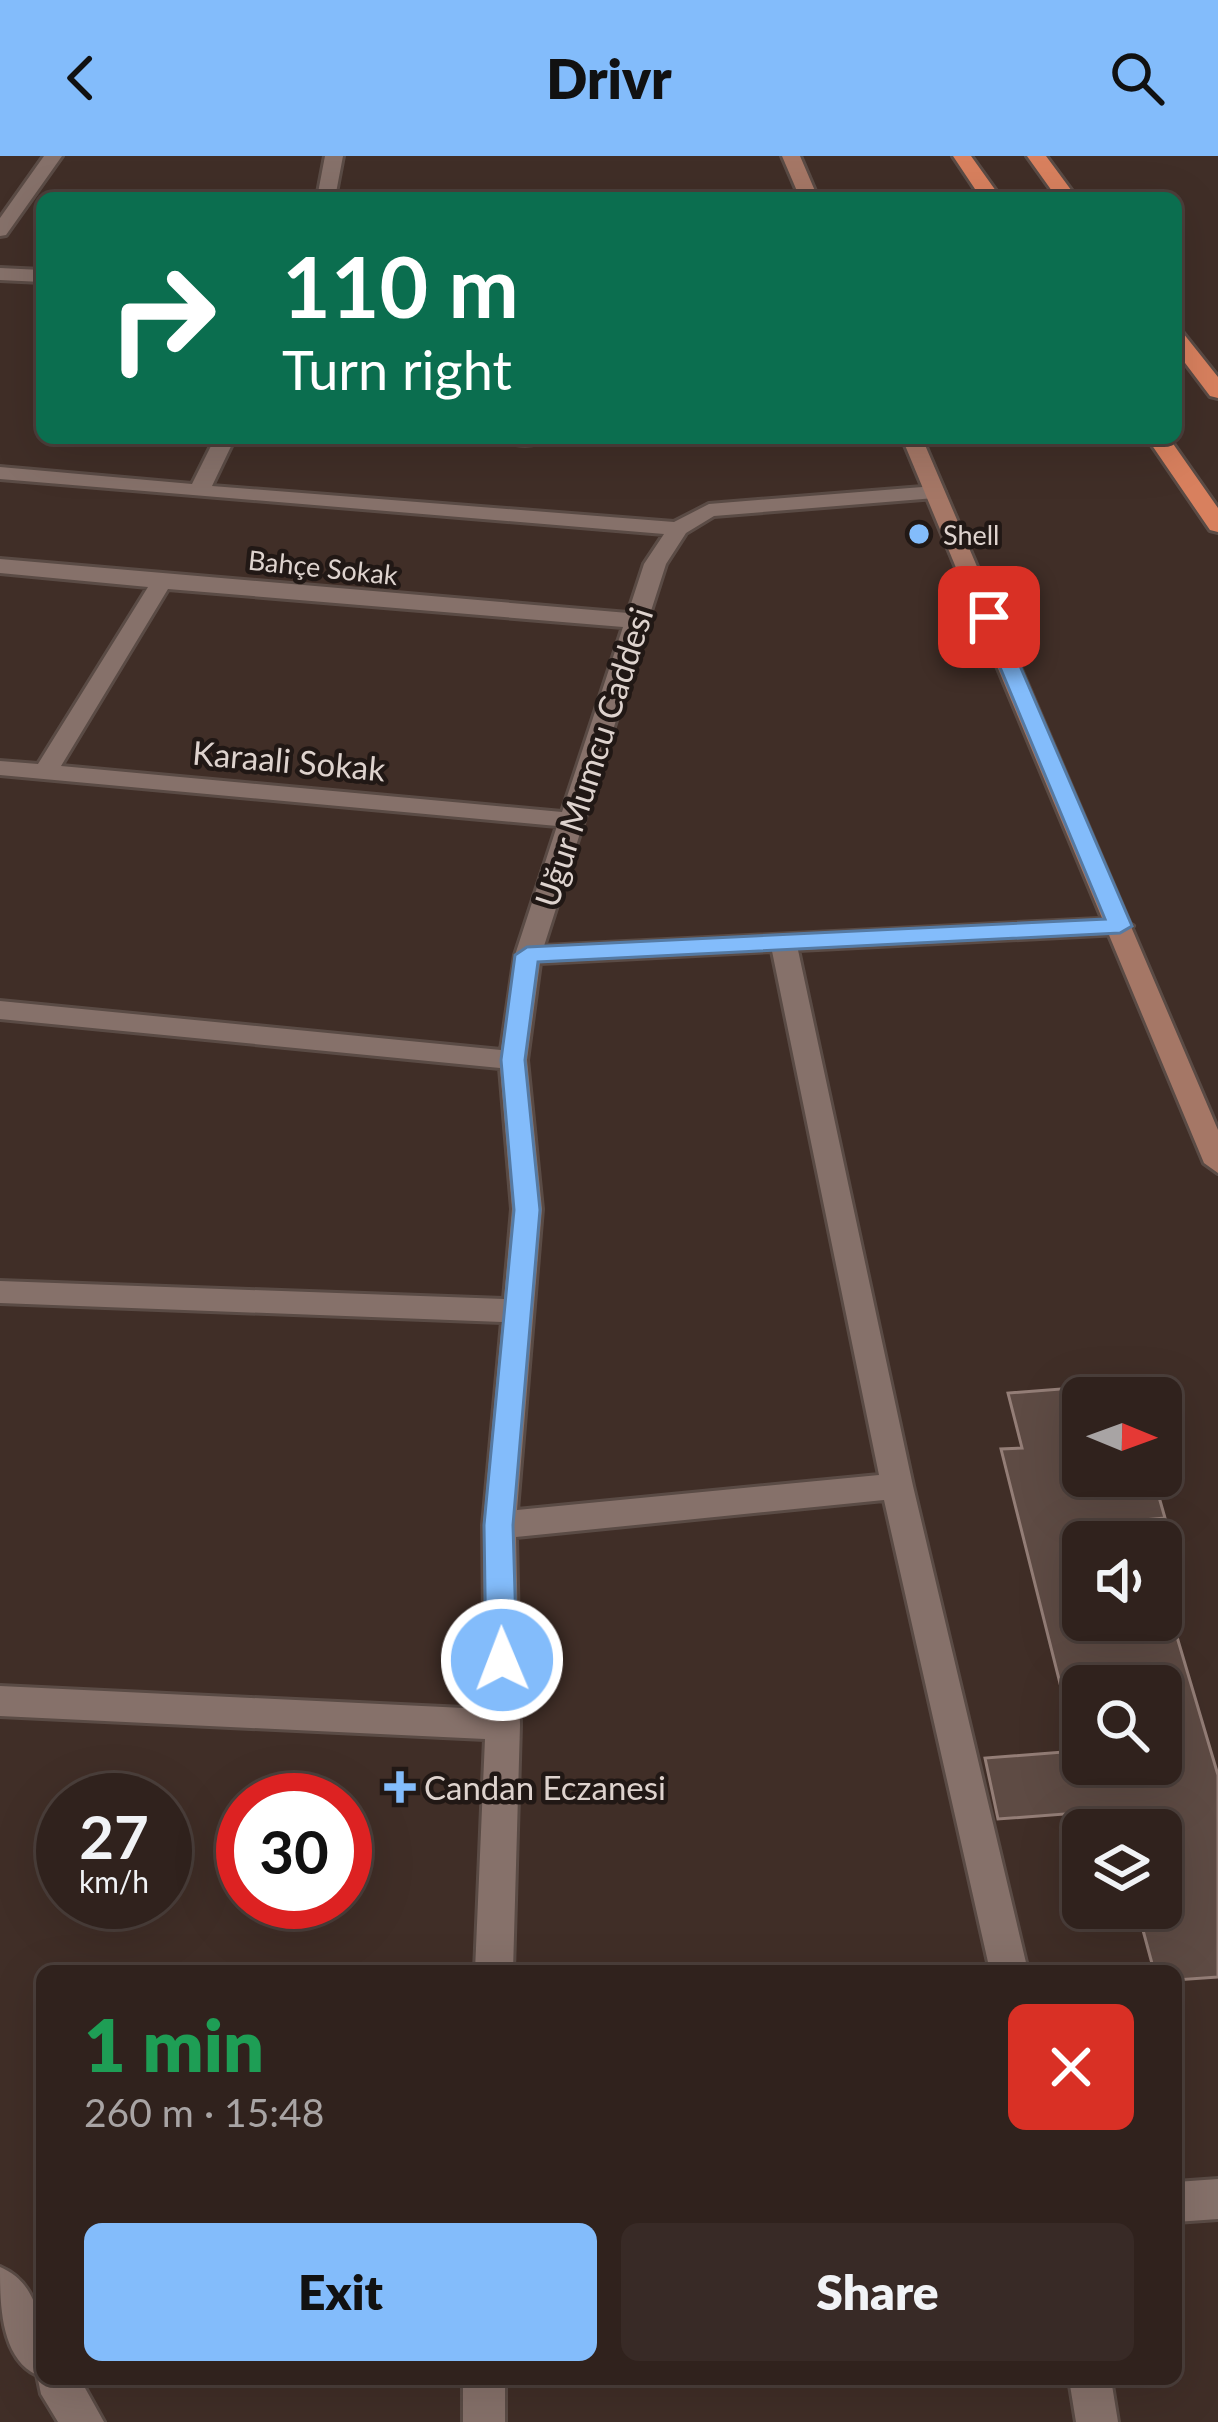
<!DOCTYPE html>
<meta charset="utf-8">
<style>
:root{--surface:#30221d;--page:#382a26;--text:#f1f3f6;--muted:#a8a4a4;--line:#4b3f3b;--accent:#83bcfb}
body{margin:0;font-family:Lato,sans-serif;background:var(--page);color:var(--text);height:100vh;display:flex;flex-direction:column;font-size:45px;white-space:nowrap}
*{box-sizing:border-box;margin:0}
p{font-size:39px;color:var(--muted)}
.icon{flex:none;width:66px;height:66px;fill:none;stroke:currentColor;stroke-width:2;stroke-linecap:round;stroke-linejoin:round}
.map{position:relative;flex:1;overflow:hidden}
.details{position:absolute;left:36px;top:1809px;width:1146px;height:420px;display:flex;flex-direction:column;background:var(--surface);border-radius:18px;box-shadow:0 12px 48px #0002,0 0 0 3px var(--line)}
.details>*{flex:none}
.top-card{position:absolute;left:36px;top:36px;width:1146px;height:252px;border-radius:18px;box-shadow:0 12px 48px #0002,0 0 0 3px var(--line);background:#0b6e4f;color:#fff;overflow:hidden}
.needle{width:78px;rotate:91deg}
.fabs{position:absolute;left:1062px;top:1221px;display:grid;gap:24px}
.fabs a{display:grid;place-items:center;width:120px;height:120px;border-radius:18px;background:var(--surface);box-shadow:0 12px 48px #0002,0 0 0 3px var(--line);font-size:60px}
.speed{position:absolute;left:36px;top:1617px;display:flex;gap:24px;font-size:60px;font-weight:700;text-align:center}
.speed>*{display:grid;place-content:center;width:156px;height:156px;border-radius:50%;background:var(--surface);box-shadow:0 12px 48px #0002,0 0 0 3px var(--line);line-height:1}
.speed small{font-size:30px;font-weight:400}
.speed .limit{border:18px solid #d22;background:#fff;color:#111}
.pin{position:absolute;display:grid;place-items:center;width:102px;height:102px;color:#fff;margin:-51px;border-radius:24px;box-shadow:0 6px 18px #0006}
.me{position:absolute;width:132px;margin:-66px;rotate:359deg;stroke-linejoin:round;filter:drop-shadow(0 0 9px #0008)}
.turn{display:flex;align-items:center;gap:42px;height:252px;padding:0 48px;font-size:54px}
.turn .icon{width:156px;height:156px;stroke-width:2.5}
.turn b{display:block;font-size:84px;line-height:102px}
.round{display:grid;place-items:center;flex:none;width:126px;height:126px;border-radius:18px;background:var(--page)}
.summary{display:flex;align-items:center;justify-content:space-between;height:204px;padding:0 48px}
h1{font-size:72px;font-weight:800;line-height:90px;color:#1e9e55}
.action{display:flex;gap:24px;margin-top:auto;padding:24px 48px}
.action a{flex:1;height:138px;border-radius:18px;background:var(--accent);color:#111;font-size:48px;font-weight:800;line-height:138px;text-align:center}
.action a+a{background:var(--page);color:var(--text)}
header{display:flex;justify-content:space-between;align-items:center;height:156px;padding:0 48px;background:var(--accent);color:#111;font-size:54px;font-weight:800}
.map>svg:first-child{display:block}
</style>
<header><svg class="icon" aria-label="back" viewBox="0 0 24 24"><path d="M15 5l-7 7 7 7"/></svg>Drivr<svg class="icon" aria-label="search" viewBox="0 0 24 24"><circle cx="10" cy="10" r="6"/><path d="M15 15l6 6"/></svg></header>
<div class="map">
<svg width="1218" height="2266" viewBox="0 0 1218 2266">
<rect width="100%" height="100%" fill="#402e27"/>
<path fill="#5e4b44" stroke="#947e77" stroke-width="3" fill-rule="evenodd" d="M1099 1230 1102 1242H1083V1320H1153L1165 1362 1142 1364 1149 1386H1083V1464H1161V1427L1218 1619V1821L1176 1824V1815H1154L1137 1752H1161V1674H1095L1090 1656 998 1663 985 1602 1077 1595 1001 1293 1022 1292 1008 1237ZM1083 1530H1161V1608H1083Z"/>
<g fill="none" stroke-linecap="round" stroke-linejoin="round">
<g stroke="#5a4b45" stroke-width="6">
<path id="minor" d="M44 0H62L6 79 0 80V62Z
M325 0H343L335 42H317Z
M0 112 42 114V126L0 124Z
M215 282H235L212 330 674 366 709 348 935 330 945 336 935 342 714 360 686 377 666 408 544 790 1120 762 1133 770 1120 778 798 794 913 1330 1028 1815H990L884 1344 516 1381 520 1569 513 1815H475L485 1583 0 1560V1530L485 1553 483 1369 502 1166 0 1147V1125L504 1143 512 1053 500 912 0 863V845L501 894 515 799 557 670 0 619V605L38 608 148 431 0 417V403L628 457 644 408 664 378 0 323V311L192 328ZM168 433 623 471 562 656 61 610ZM772 795 879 1319 517 1354 542 1053 527 904 540 807Z
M504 282H546C537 291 513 291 504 282Z
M1218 2023V2063L1176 2066V2026Z
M0 2111C45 2130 42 2182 42 2223H80L104 2266H58L41 2238 37 2219C0 2202 0 2146 0 2111Z
M463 2223H505V2266H463Z
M1069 2223H1111L1118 2266H1076Z"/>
</g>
<g stroke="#5a4b45" stroke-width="6">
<path id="secondary" d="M782 0H800L818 42H800Z
M902 282H922L1218 974V1017L1204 1007Z"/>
</g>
<g stroke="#5a4b45" stroke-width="6">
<path id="trunk" d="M953 0H971L1001 42H981Z
M1027 0H1046L1077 42H1057Z
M1176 175 1183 177 1218 221V242L1210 240 1176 195Z
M1147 282H1169L1218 352V376L1210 374Z"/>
</g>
<use href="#minor" fill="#86716a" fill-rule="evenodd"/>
<use href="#secondary" fill="#a57766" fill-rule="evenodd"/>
<use href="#trunk" fill="#d8805e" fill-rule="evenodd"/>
</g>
<path fill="#83bcfb" stroke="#557aa3" stroke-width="3" d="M989 455 999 461 1132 770 1120 777 538 806 525 904 540 1054 513 1369 517 1504 513 1514 502 1518 491 1514 486 1504 484 1369 514 1054 501 904 515 799 527 791 1105 763 979 461Z"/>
<g fill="#83bcfb" stroke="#211815" stroke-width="4.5">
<circle cx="919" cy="378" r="12"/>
<path d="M394 1613h12v12h12v12h-12v12h-12v-12h-12v-12h12z"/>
</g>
<g text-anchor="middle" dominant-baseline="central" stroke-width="9" stroke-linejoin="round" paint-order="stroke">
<g font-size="27" fill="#ded3ce" stroke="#211815" text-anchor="start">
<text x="943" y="378">Shell</text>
</g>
<g font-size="27" fill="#ded3ce" stroke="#211815">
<text transform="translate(323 411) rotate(6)">Bahçe Sokak</text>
</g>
<g font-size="33" fill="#ded3ce" stroke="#211815">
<text transform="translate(593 601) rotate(-72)">Uğur Mumcu Caddesi</text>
<text transform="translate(289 604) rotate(5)">Karaali Sokak</text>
</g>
<g font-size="33" fill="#ded3ce" stroke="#211815" text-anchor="start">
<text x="424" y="1631">Candan Eczanesi</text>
</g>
</g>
</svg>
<div class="fabs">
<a><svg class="needle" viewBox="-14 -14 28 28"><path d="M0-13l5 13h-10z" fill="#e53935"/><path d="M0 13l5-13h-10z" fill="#a8a4a4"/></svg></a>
<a><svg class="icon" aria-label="sound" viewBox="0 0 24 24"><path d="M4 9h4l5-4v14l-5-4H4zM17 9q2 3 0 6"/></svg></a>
<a><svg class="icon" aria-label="search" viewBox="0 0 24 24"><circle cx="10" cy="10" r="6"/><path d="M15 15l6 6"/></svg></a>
<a><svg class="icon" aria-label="layers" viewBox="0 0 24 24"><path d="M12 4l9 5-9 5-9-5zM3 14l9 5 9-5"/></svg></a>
</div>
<div class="speed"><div>27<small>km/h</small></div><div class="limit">30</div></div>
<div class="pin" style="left:989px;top:461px;background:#d93025"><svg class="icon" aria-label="arrive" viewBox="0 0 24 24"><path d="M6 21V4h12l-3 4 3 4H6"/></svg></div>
<svg class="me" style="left:502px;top:1504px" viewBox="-20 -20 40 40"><circle r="17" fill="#83bcfb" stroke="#fff" stroke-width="3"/><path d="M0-11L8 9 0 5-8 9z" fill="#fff"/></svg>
<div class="top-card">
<div class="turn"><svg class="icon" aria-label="right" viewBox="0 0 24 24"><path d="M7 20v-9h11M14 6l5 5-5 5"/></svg><div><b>110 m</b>Turn right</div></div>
</div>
<section class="details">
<div class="summary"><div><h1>1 min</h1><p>260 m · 15:48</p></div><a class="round" style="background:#d93025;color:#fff"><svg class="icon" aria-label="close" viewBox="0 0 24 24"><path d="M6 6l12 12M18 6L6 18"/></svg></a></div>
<div class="action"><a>Exit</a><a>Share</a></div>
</section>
</div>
